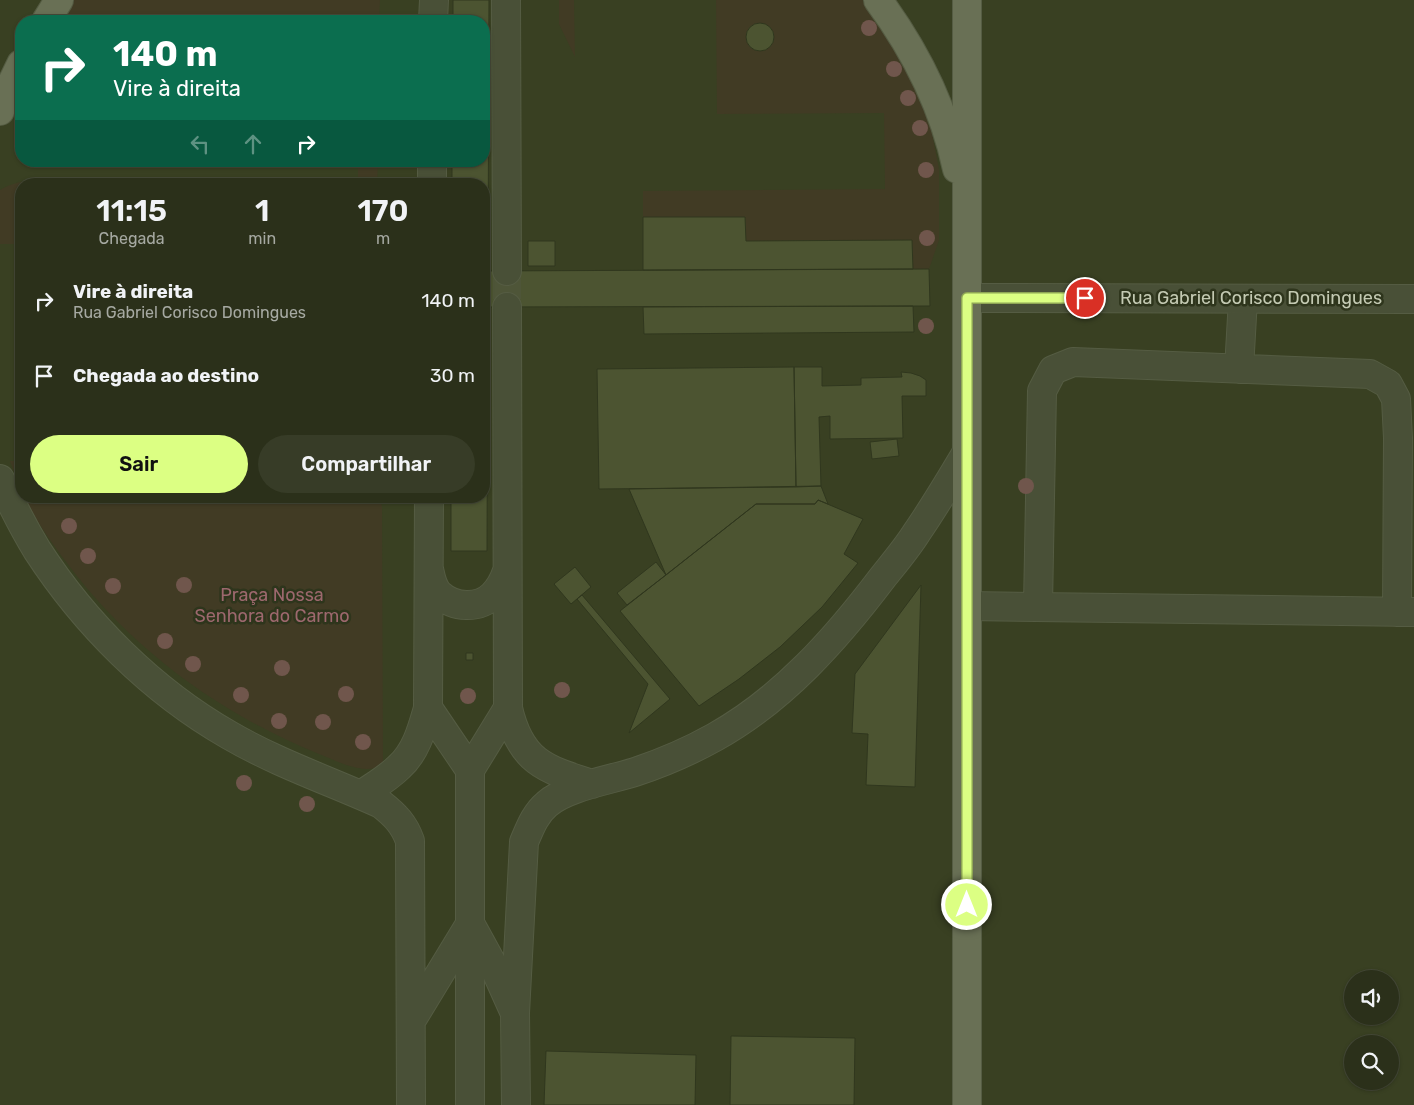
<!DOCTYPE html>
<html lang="pt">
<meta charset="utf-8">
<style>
:root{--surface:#2b301a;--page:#373c27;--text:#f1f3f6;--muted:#a6a9a2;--line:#474b39;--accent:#dcff83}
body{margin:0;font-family:Rubik,sans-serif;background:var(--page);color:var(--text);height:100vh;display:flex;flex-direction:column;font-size:19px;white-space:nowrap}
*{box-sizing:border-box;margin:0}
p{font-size:16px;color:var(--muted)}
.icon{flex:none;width:28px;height:28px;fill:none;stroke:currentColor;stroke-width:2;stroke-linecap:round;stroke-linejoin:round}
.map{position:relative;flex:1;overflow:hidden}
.panel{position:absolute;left:15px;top:178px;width:475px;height:325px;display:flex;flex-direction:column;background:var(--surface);border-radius:20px;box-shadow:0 1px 4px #0004,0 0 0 1px var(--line)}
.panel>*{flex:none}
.top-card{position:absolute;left:15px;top:15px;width:475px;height:152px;border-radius:20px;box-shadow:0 1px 4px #0004,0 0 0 1px var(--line);background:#0b6e4f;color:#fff;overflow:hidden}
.buttons{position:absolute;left:1344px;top:970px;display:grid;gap:10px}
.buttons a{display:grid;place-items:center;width:55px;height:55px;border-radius:50%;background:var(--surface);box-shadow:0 1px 4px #0004,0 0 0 1px var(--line);font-size:25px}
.pin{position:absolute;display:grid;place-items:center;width:42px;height:42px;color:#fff;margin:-21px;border:2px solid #fff;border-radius:50%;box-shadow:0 1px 5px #0007}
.me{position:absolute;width:55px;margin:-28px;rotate:0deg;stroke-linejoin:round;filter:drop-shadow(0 0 4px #0008)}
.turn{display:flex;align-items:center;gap:18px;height:105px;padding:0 15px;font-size:22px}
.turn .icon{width:65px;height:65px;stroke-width:2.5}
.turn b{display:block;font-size:35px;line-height:42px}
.lanes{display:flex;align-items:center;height:48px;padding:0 15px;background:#0003;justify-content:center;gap:25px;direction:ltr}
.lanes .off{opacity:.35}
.eta{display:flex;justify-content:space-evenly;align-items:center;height:85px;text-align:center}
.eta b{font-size:30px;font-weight:600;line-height:35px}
.action{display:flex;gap:10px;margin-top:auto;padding:10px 15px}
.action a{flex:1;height:58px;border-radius:30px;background:var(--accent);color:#111;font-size:20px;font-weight:600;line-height:58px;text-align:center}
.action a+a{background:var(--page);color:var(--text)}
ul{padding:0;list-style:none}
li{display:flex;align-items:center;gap:15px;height:75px;padding:0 15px}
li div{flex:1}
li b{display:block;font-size:19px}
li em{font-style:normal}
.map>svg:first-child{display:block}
</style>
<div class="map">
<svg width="1414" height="1105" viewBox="0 0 1414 1105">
<rect width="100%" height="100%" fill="#394022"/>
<path fill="#413b24" d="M74 0H380L379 21H60Z
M559 0H574L575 57 559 24Z
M716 0H866L915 85 930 123 939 169V240L929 269H913L912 240 746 241 745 217H643V191L885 189 884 113 717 114Z
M358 161H378L377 184H358Z
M68 178V184H21V244H0V190C20 178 46 179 68 178Z
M10 461H21V490Z
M24 496H378L382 506 383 764C366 777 337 761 319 754 220 714 131 649 67 563 51 542 35 520 24 496Z"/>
<path fill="#4c5431" stroke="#30371e" d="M453 0H489L487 551H451V496H484V184H452V161H484V21H453Z
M746 37a14 14 0 1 1 28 0a14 14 0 1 1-28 0Z
M643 217H745L746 241 912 240 913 269 643 270Z
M528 241H555V266H528Z
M929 269 930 306 484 307V271Z
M913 306 914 332 644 334 643 307Z
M794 367 796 487 599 489 597 369Z
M794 367H822V386L861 385V378L902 377 901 372 911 373 920 376 926 380V396H902L903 438 830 439V416L819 417 821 486 796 487Z
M897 439 899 456 872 459 870 442Z
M821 486 828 504 818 500 815 504H756L666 575 629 489Z
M818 500 863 519 844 554 858 563 822 607 780 647 739 679 699 706 620 611 756 504H815Z
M656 562 666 575 627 605 617 593Z
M575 567 591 587 571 604 554 584Z
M921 585 915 787 866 785 868 734 852 733 855 674Z
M582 595 670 699 629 733 648 684 577 599Z
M466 653H473V660H466Z
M731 1036 855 1038 854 1105H730Z
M546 1051 696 1055 695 1105H544Z"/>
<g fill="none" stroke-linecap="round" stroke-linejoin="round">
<path stroke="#4e5538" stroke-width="28" stroke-dasharray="28 14" stroke-linecap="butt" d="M507 271V307"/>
<g stroke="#555c43" stroke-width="30">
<path id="minor" d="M506 0 507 271
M433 21 434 0
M432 184V161
M967 298 1414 299
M507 307 508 708C520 761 544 769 592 784
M1239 369 1243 299
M0 479C11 503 23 527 37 550 85 624 152 691 229 735 277 763 330 781 381 804 395 815 404 824 410 841L411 1105
M429 569C431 578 432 587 439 594 454 608 479 609 493 595 500 588 504 580 507 571
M967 606 1414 612
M1038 606 1042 391 1053 370 1073 362 1370 374 1388 384 1396 399 1398 438 1397 612
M428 708 470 770
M470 770V1105
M470 770 508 708
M361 795C374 786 388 778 399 767 416 752 422 729 428 708L429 496
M472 927 495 969 513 1009
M411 1021 470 924
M516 1105 515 1013 524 842C530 828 535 814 547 804 566 787 610 780 635 772 662 763 690 751 715 737 783 699 836 639 883 577 895 562 907 548 917 532 935 506 951 479 967 452"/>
</g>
<g stroke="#555c43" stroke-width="30">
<path id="major" d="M878 0C915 50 944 108 957 169
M967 0V1105
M46 21 59 0
M0 111 5 97 21 64"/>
</g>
<use href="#minor" stroke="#495037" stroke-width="28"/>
<use href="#major" stroke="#697055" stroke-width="28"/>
</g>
<g fill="#70564c">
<circle cx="869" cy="28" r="8"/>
<circle cx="894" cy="69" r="8"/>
<circle cx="908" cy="98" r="8"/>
<circle cx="920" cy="128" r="8"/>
<circle cx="926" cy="170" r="8"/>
<circle cx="927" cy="238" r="8"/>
<circle cx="926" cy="326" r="8"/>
<circle cx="1026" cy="486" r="8"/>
<circle cx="69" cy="526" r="8"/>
<circle cx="88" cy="556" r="8"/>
<circle cx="184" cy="585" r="8"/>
<circle cx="113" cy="586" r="8"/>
<circle cx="165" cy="641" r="8"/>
<circle cx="193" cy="664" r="8"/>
<circle cx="282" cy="668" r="8"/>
<circle cx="562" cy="690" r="8"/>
<circle cx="346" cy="694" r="8"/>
<circle cx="241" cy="695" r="8"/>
<circle cx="468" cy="696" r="8"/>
<circle cx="279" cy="721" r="8"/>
<circle cx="323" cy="722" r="8"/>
<circle cx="363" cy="742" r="8"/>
<circle cx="244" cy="783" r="8"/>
<circle cx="307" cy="804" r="8"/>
</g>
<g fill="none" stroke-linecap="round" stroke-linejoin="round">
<g stroke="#8fa655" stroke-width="12">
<path id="route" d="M967 905V298H1085"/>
</g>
<use href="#route" stroke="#dcff83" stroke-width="9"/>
</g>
<g text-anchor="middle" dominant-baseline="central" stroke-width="5" stroke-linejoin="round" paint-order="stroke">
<g font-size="18" fill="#c4cab3" stroke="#2e351c">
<text x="1251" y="298">Rua Gabriel Corisco Domingues</text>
</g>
<g font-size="18" fill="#9d686e" stroke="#2e351c">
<text x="272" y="595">Praça Nossa<tspan x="272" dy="21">Senhora do Carmo</tspan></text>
</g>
</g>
</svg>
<div class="buttons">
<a><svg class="icon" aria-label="sound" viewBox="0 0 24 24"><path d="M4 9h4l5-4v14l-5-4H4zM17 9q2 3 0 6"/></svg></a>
<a><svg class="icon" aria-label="search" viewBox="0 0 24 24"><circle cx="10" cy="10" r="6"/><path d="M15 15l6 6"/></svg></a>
</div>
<div class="pin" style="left:1085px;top:298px;background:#d93025"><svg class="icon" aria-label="arrive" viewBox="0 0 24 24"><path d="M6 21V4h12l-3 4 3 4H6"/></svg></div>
<svg class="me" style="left:967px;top:905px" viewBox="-20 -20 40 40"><circle r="17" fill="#dcff83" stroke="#fff" stroke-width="3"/><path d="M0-11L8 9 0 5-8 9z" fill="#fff"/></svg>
<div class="top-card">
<div class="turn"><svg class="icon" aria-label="right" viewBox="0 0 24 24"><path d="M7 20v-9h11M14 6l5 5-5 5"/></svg><div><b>140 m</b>Vire à direita</div></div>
<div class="lanes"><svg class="icon off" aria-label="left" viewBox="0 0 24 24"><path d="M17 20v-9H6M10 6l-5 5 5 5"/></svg><svg class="icon off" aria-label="ahead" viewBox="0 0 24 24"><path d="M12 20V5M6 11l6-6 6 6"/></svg><svg class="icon" aria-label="right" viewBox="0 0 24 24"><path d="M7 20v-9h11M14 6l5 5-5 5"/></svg></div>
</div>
<section class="panel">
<div class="eta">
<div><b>11:15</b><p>Chegada</p></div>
<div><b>1</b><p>min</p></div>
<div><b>170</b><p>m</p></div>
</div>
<ul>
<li><svg class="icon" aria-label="right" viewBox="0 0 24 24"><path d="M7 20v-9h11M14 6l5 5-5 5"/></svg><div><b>Vire à direita</b><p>Rua Gabriel Corisco Domingues</p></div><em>140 m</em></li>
<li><svg class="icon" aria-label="arrive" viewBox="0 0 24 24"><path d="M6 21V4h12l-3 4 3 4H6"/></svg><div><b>Chegada ao destino</b></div><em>30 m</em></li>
</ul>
<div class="action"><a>Sair</a><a>Compartilhar</a></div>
</section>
</div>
